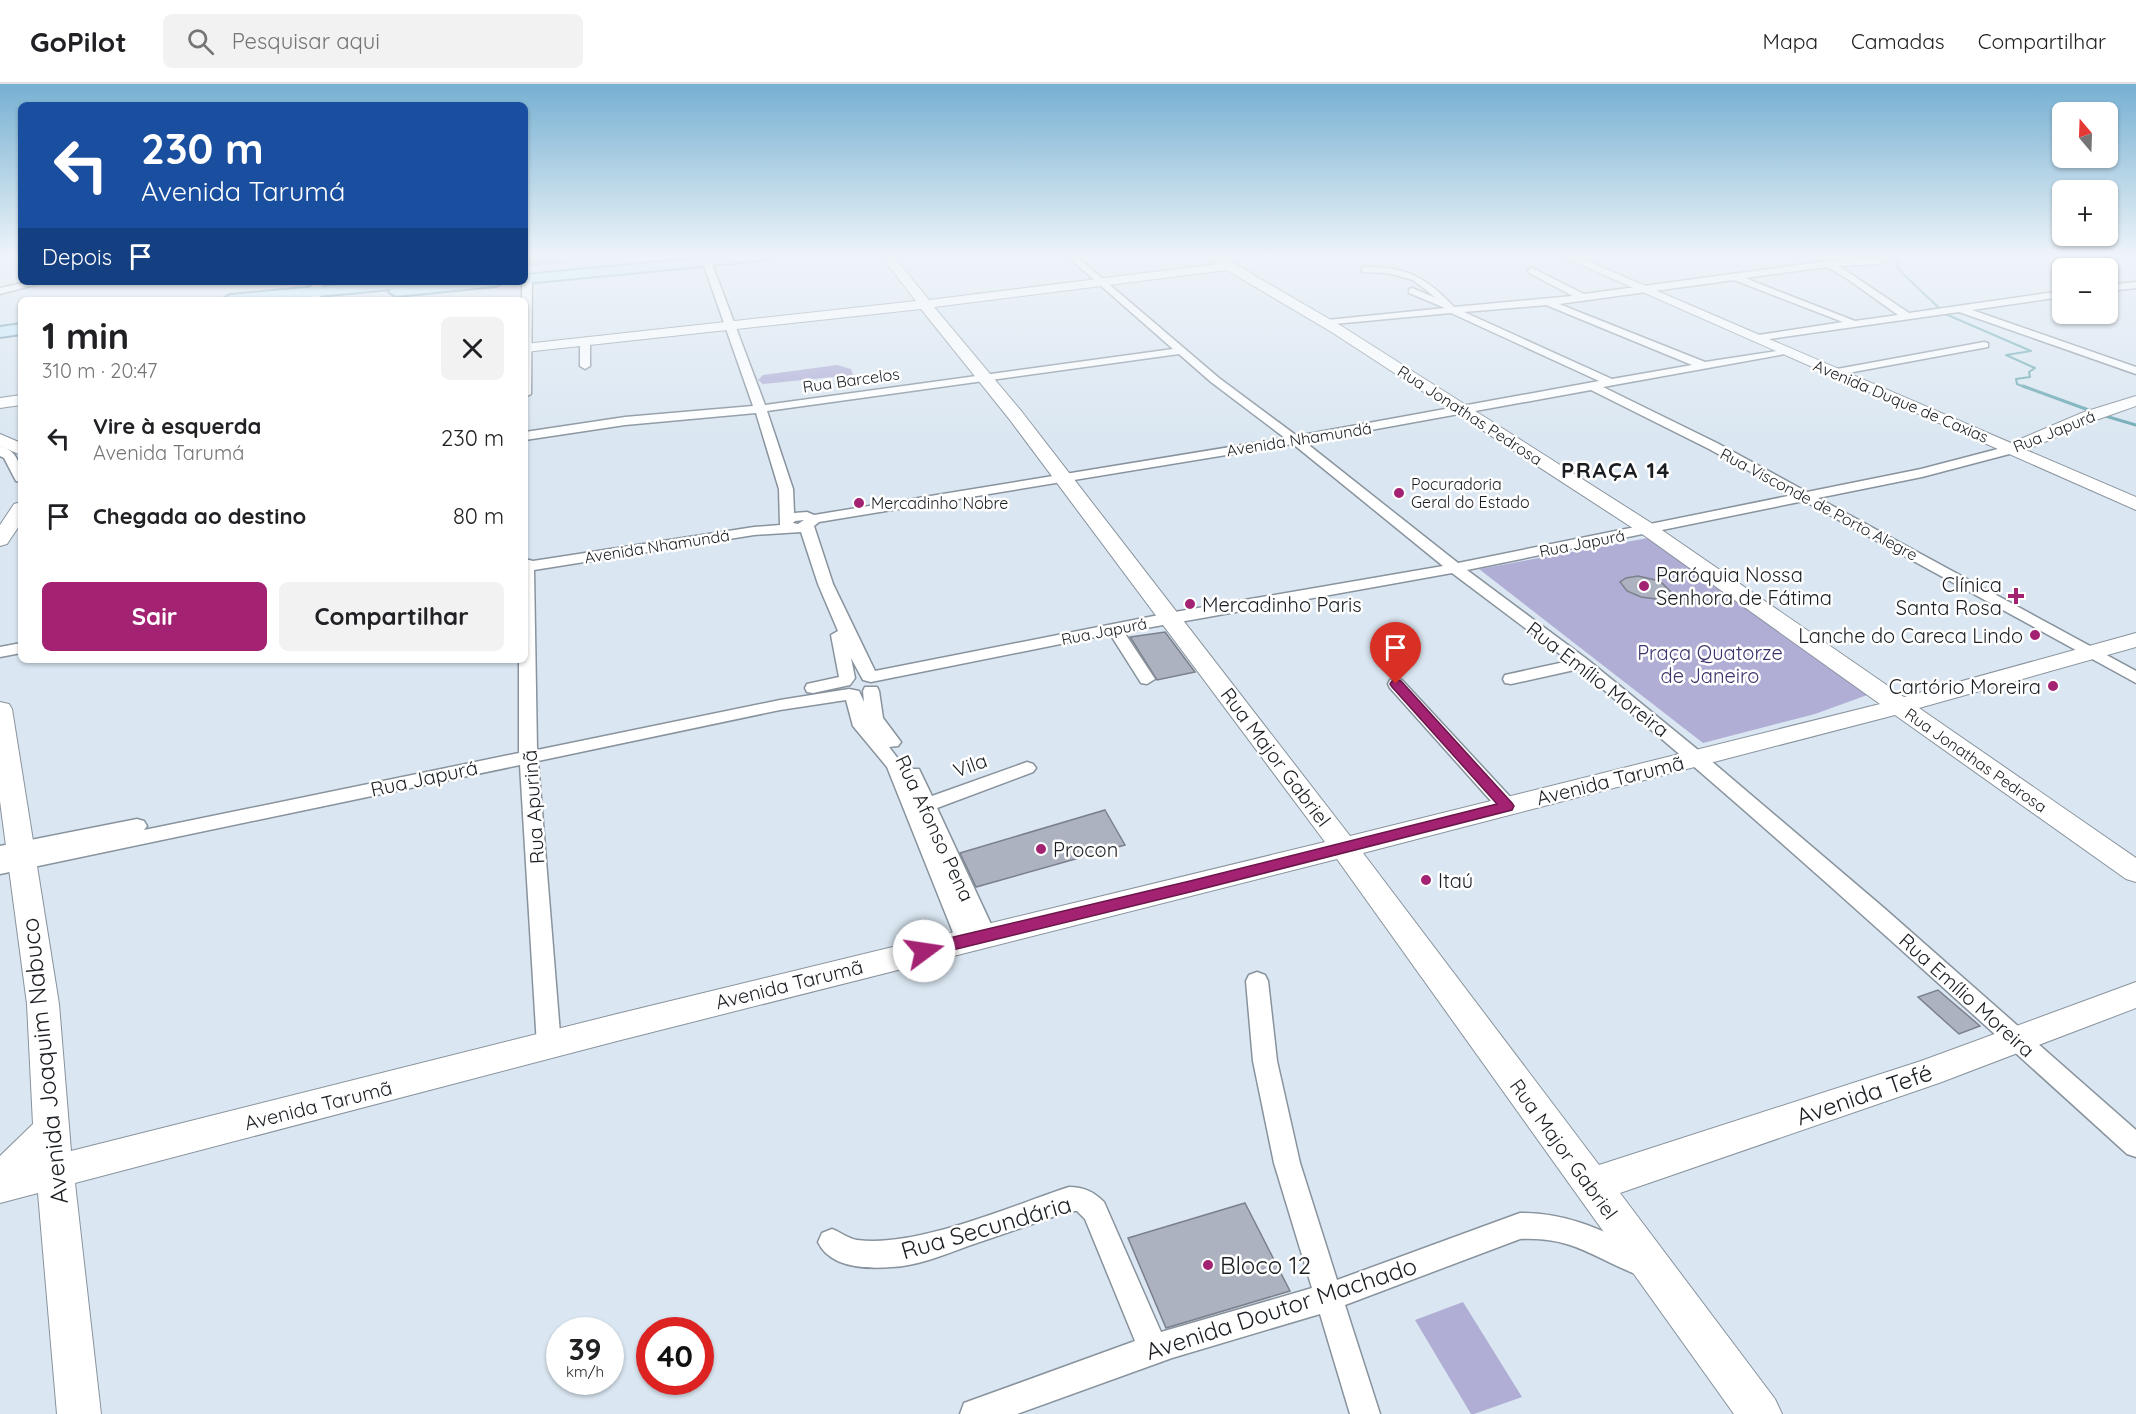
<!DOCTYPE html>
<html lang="pt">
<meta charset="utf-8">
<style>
:root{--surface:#fff;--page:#f2f2f2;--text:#202124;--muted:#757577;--line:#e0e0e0;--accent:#a42272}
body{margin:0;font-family:Quicksand,sans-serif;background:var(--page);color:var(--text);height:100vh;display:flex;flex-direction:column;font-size:22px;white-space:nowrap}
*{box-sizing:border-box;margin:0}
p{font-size:20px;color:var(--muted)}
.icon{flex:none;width:33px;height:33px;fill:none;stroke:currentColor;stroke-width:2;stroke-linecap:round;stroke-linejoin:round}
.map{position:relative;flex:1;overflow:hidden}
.details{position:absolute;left:18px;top:213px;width:510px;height:366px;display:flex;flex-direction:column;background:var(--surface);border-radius:9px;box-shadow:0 2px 4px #0004}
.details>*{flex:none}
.banner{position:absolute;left:18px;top:18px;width:510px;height:183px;border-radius:9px;box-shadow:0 2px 4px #0004;background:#1a4fa0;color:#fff;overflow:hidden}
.needle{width:39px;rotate:341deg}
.tools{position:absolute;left:2052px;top:18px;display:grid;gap:12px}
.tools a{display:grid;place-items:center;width:66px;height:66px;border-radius:9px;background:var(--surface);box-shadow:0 2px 4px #0004;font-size:30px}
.speed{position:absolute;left:546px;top:1233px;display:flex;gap:12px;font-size:30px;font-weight:700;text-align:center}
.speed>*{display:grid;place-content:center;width:78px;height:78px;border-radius:50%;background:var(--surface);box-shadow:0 2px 4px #0004;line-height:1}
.speed small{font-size:15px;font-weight:400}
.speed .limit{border:9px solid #d22;background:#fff;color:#111}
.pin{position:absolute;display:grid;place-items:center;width:51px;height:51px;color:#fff;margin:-62px -26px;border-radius:50% 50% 50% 0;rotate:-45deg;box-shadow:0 0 6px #0007}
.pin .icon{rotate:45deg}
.me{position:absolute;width:66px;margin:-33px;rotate:76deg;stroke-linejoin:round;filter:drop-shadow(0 0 4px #0008)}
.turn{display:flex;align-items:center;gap:21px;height:126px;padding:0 24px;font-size:27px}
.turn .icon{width:78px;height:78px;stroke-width:2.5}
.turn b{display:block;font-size:42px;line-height:51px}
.then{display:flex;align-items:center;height:57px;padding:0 24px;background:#0003;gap:12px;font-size:22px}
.round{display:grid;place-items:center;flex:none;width:63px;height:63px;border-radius:9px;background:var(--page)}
.headline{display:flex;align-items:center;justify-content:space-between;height:102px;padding:0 24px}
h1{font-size:36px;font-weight:700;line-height:45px}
.button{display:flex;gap:12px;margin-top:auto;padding:12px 24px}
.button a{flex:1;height:69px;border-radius:9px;background:var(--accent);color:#fff;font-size:24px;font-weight:700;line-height:69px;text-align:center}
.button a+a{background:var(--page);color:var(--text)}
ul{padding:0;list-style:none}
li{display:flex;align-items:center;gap:18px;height:78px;padding:0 24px}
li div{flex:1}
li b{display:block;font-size:22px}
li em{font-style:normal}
header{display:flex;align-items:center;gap:36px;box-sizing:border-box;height:84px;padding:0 30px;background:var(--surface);border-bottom:2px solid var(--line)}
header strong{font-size:28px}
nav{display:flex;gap:33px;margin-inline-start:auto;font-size:21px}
.search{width:420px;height:54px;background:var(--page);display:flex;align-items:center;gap:15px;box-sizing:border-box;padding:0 21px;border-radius:9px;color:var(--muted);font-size:22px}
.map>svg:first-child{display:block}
</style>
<header>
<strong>GoPilot</strong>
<div class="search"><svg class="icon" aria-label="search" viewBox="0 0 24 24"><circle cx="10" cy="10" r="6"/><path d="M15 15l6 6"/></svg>Pesquisar aqui</div>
<nav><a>Mapa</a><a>Camadas</a><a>Compartilhar</a></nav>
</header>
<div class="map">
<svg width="2136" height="1330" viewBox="0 0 2136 1330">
<rect width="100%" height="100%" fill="#dae6f1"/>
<path fill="#b0aed5" d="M525 172H641L525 183Z
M837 281 851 285 853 291 763 300 758 296 763 291Z
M1648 454 1870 610 1815 630 1703 659 1479 485Z
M1463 1218 1522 1313 1474 1330H1471L1415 1236Z"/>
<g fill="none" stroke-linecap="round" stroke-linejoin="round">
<path stroke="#6ca9b2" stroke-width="2" d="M1895 172 1898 185 1938 223
M1943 229 2031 267 2006 271 2035 284 2029 288 2030 293 2016 295 2017 300 2027 304"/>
<path stroke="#6ca9b2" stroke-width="3" d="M2023 302 2094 328
M2102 331 2136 341"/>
</g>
<path fill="#acb2bf" stroke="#7b808c" stroke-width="1.5" d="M1638 492 1660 497 1672 509 1656 515 1641 513 1627 507 1620 498 1626 494Z
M1165 548 1195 588 1157 596 1130 553Z
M1105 726 1125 761 976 803 960 769Z
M1938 906 1980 942 1959 950 1918 913Z
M1245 1119 1290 1207 1166 1244 1128 1154Z"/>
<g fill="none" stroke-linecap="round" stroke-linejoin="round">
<g stroke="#88939d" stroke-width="3">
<path id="street" d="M694 172H702L711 177 765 321 1173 265 1067 172H1076L1219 294 1297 352 1599 297 1451 229 1323 241 1322 239 1327 236 1445 224 1409 209V205L1412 204 1436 214 1413 196 1388 189 1362 188V184L1365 183C1407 183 1426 193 1454 223L1573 212 1529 189 1528 187 1532 184 1584 210 1828 177 1878 174 1885 172H1895L1880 180 1839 182 1909 229 2062 207V213L1972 226 2136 283V290L1959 228 1756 257 1752 256V252L1843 238 1734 196 1559 220 1705 278 1789 265 1790 267 1785 270 1603 303 1717 359 1807 408 1921 385 2013 361 2017 362 2019 365 2017 368 1922 393 1818 414 2136 587V599L1804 417 1467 486 1588 576 1703 670 1884 824 2136 1046V1073L2127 1070C1946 906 1766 741 1579 585L1511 600 1505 599 1503 595 1505 591 1569 577 1452 489 1124 548 1155 595 1147 600 1141 599 1110 550 871 598 863 596 851 574 855 594 850 601 813 609 807 608 805 604 807 600 839 593 831 551 838 547 818 500 801 448 754 451 534 486 537 666 780 616 849 605 859 607 864 618 863 607 865 603H877L879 607 883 634 901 658 898 662 889 663 906 685H919L932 712 1027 678 1033 680 1036 684 1033 688 937 724 996 851 993 857 985 859 977 857 975 862 967 864 959 862 956 856 887 683 853 642 846 616 780 626 538 677 561 962 557 969 549 972 541 969 537 962 520 681 0 790V762L137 735 144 737 147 742 144 746 519 669V576H525V475L533 477 754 443 780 441 779 405 756 329 625 341 525 356V348L625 333 753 322 703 179 696 177ZM1827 183 1846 194 1898 231 1855 237 1745 194ZM1546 221 1692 281 1612 295 1464 228ZM1179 270 1211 298 1285 354 814 431 807 428 794 429 793 405 767 327ZM1591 306 1709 365 1793 411 1458 479 1305 358ZM1293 360 1443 482 1169 529 875 587 833 500 814 442 819 438ZM804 436 798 440 793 439 795 437Z
M527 192 532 195 531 310 525 313V216H522V198H525Z
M28 198H45L0 210V204Z
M314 198H324L318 208 321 212 316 216H304L311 211 308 208Z
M2136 198V204L2108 207V201Z
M585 254 590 257V282L585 285 580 282V257Z
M1984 258 1988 259V263L1837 291 1832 288 1837 285Z
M0 362C18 367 21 381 21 398L16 397 4 374 0 372Z
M21 559V569L0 573V563Z
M1396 595 1402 596 1514 717 1517 722 1514 727 1507 728 1500 727 1390 604 1388 600 1390 596Z
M1257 888 1265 891 1268 897 1277 977 1300 1079 1337 1196 1520 1129C1568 1128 1606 1148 1648 1168L1652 1178 1648 1188 1638 1191C1591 1173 1575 1153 1520 1155L1345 1221 1380 1330H1350L1320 1230 1172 1274 1017 1330H960L964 1319 975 1315 1135 1257 1085 1135 1077 1127H1069C1035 1139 1002 1151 968 1162 944 1171 917 1182 892 1183 867 1185 830 1184 818 1158L822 1149 832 1145C840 1148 849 1155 857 1156 916 1164 1011 1122 1069 1103 1084 1103 1094 1108 1104 1118L1161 1248 1312 1204 1274 1079 1253 977 1246 897 1249 891Z"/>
</g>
<g stroke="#88939d" stroke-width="2">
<path id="secondary" d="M881 172H893L929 216 1217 180 1207 172H1221L1343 243 1656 442 1904 613 2136 549V563L1919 624 2136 774V798L2126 795 1895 631 1363 769 1599 1081 1921 977 2136 898V924L1939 999 1620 1109 1775 1315 1782 1330H1734L1337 775 617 957 75 1099 101 1330H57L38 1109 0 1119V1072L33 1040 27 920 0 717V618L9 620 12 625 59 920 71 1067 617 930 1325 758 1010 336 921 225 525 268V260L916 217ZM1227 186 1333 249 1642 450 1880 620 1350 752 1022 328 934 223Z
M1561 172H1576L2011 359 2084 328 2136 312V322L2096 336 2026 366 2136 413V426Z
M21 311V321L0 324V314Z
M0 350 21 359V371L0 362Z
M21 418V439L7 460 0 462V441L14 420Z"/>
</g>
<g stroke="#6b98ac" stroke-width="4">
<path id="primary" d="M725 172H770L763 176 525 199 520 198H525V191Z
M371 198H423L421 201 452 198H503L496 202 396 212 389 208 391 205 276 216H222L230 211Z
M21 240V250L0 253V243Z"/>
</g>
<use href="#street" fill="#fff" fill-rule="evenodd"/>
<use href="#secondary" fill="#fff" fill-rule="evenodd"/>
<use href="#primary" fill="#c1e8fa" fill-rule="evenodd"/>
</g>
<linearGradient id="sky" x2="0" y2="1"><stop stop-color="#76b0d2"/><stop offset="0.48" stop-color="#eef4f9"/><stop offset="1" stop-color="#eef4f9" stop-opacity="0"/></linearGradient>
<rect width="2136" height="358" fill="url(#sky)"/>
<path fill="#a42272" stroke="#6b164a" stroke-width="1.5" d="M1396 596 1401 597 1512 719 1514 722 1512 726 1190 808 924 873 918 871 915 867 918 862 924 860 1190 797 1497 720 1392 603 1390 600 1392 597Z"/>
<g fill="#a42272" stroke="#fff" stroke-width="2">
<circle cx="1399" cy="409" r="6"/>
<circle cx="859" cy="419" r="6"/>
<circle cx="1644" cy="502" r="6"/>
<path d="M2013 503h6v6h6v6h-6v6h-6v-6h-6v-6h6z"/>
<circle cx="1190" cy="520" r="6"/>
<circle cx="2035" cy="551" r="6"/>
<circle cx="2053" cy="602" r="6"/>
<circle cx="1041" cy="765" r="6"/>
<circle cx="1426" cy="796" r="6"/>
<circle cx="1208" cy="1181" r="6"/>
</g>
<g text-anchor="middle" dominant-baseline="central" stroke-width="5" stroke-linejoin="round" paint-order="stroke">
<g font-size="16" fill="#1a1e22" stroke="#fff">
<text transform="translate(851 296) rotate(-8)">Rua Barcelos</text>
<text transform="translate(1901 317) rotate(23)">Avenida Duque de Caxias</text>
<text transform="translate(1470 331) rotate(33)">Rua Jonathas Pedrosa</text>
<text transform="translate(2054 347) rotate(-22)">Rua Japurá</text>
<text transform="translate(1299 355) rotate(-9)">Avenida Nhamundá</text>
<text transform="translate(1819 420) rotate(28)">Rua Visconde de Porto Alegre</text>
<text transform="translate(1582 459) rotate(-11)">Rua Japurá</text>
<text transform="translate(657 462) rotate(-9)">Avenida Nhamundá</text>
<text transform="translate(1104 547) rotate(-11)">Rua Japurá</text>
<text transform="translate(1976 676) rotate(35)">Rua Jonathas Pedrosa</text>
</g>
<g font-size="16" fill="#1a1e22" stroke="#fff" text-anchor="start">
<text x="1411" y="400">Pocuradoria<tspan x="1411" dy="18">Geral do Estado</tspan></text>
<text x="871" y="419">Mercadinho Nobre</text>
</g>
<g font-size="20" fill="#1a1e22" stroke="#fff" text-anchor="start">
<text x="1656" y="490">Paróquia Nossa<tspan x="1656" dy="23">Senhora de Fátima</tspan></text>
<text x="2002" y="500" text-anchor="end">Clínica<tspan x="2002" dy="23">Santa Rosa</tspan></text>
<text x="1202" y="520">Mercadinho Paris</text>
<text x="2023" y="551" text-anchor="end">Lanche do Careca Lindo</text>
<text x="2041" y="602" text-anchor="end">Cartório Moreira</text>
<text x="1053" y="765">Procon</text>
<text x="1438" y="796">Itaú</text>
</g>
<g font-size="20" fill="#3b336b" stroke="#fff">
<text x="1710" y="568">Praça Quatorze<tspan x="1710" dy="23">de Janeiro</tspan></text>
</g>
<g font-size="20" fill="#1a1e22" stroke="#fff">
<text transform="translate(1598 595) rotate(38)">Rua Emílio Moreira</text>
<text transform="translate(1276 673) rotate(53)">Rua Major Gabriel</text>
<text transform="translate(970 681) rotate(-20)">Vila</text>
<text transform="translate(424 694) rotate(-12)">Rua Japurá</text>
<text transform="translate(1610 696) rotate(-14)">Avenida Tarumã</text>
<text transform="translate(533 723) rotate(-94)">Rua Apurinã</text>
<text transform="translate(935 744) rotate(65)">Rua Afonso Pena</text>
<text transform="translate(789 900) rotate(-14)">Avenida Tarumã</text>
<text transform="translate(1967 911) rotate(42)">Rua Emílio Moreira</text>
<text transform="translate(318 1021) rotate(-14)">Avenida Tarumã</text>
<text transform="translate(1564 1065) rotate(54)">Rua Major Gabriel</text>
</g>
<g font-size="22" font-weight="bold" letter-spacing="1.5" fill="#1a1e22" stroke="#fff">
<text x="1616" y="386">PRAÇA 14</text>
</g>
<g font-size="24" fill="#1a1e22" stroke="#fff">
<text transform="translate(44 977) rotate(-96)">Avenida Joaquim Nabuco</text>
<text transform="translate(1864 1010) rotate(-19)">Avenida Tefé</text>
<text transform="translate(986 1143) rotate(-16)">Rua Secundária</text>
<text transform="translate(1281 1224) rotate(-18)">Avenida Doutor Machado</text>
</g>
<g font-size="24" fill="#1a1e22" stroke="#fff" text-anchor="start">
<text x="1220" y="1181">Bloco 12</text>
</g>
</g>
</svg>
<div class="tools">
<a><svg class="needle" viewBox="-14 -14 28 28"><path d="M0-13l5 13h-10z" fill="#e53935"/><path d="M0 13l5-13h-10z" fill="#757577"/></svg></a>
<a>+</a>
<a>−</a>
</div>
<div class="speed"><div>39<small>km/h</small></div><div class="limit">40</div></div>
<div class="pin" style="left:1396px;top:600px;background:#d93025"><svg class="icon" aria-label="arrive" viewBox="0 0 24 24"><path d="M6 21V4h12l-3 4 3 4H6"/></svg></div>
<svg class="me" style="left:924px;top:867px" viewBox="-20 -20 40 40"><circle r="19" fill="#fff"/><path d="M0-13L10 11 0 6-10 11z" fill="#a42272"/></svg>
<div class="banner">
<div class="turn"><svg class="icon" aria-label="left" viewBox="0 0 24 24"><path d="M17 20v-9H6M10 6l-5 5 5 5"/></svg><div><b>230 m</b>Avenida Tarumá</div></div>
<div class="then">Depois<svg class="icon" aria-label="arrive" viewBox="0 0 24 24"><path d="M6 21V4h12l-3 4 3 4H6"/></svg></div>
</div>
<section class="details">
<div class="headline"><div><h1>1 min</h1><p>310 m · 20:47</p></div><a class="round"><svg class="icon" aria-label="close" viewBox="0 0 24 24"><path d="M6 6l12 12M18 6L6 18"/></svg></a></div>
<ul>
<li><svg class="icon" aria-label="left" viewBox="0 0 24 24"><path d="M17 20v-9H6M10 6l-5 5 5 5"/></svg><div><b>Vire à esquerda</b><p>Avenida Tarumá</p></div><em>230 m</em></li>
<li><svg class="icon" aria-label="arrive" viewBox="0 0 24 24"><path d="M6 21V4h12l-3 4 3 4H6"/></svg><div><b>Chegada ao destino</b></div><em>80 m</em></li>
</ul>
<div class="button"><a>Sair</a><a>Compartilhar</a></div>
</section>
</div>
